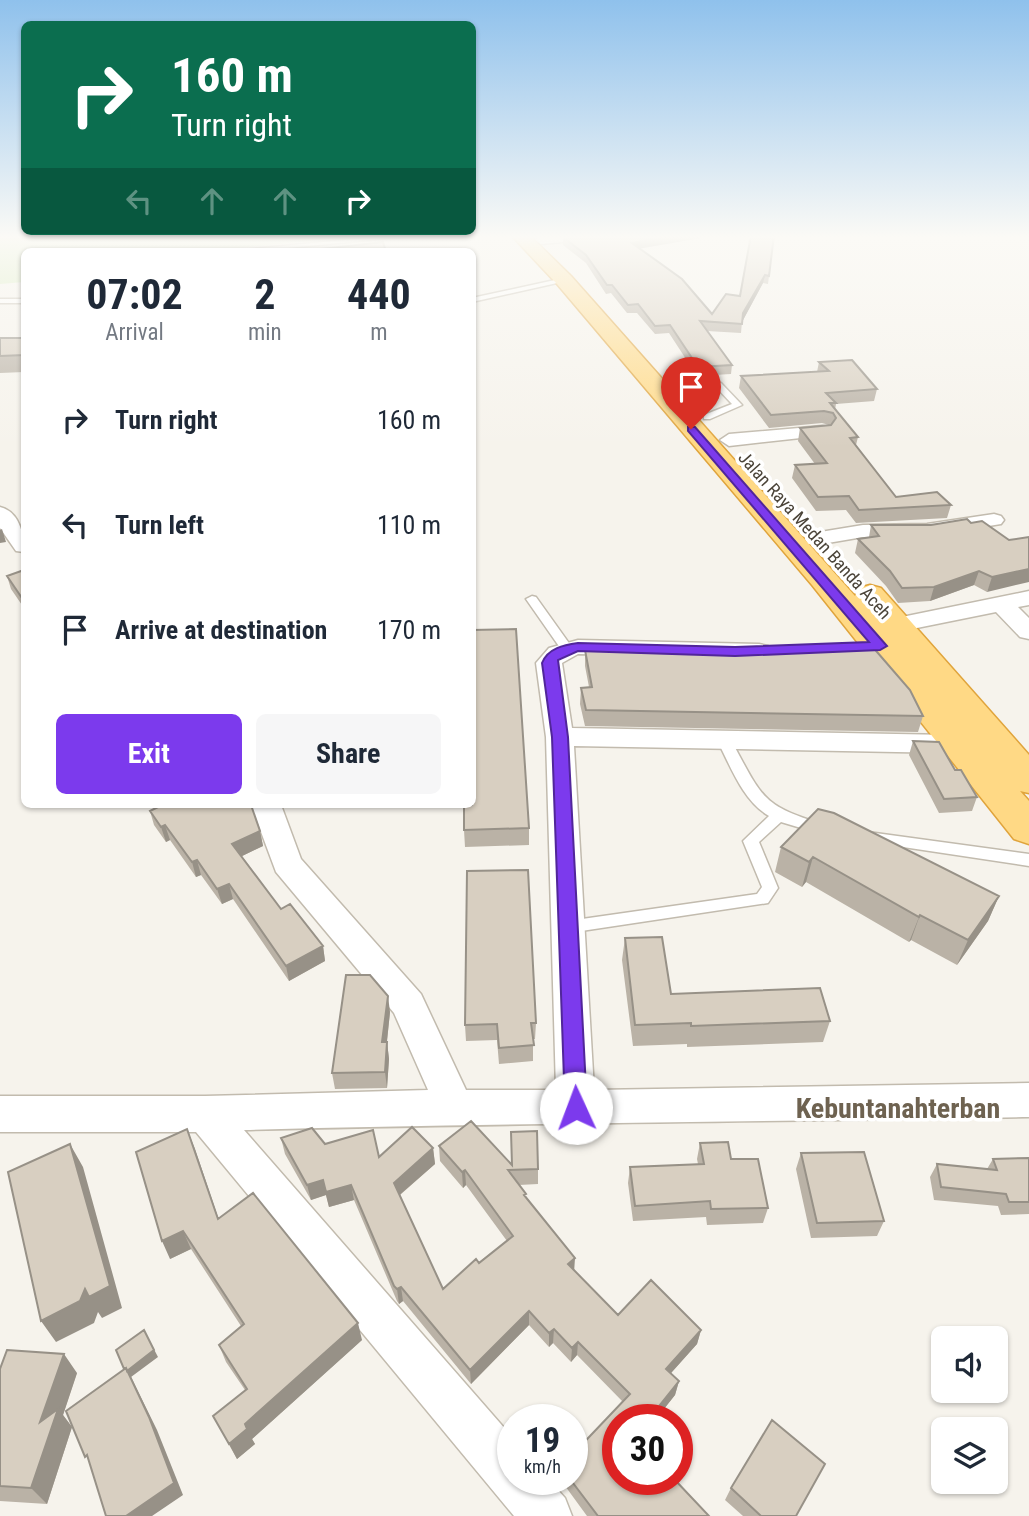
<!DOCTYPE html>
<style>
:root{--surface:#fff;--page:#f6f6f7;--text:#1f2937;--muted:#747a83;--accent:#7c3aed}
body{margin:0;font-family:"Roboto Condensed",sans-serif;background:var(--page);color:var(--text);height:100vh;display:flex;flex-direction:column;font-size:26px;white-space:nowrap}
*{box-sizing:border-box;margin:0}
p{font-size:23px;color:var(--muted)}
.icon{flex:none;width:38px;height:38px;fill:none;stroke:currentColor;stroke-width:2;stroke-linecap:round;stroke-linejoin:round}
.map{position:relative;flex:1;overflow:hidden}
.side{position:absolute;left:21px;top:248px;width:455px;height:560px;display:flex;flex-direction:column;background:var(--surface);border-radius:10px;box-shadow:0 2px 5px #0004}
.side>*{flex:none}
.guide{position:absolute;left:21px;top:21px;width:455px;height:214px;border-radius:10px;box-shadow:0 2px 5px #0004;background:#0b6e4f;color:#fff;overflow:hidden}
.buttons{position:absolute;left:931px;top:1326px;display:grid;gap:14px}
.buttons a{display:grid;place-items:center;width:77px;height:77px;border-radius:10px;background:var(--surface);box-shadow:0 2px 5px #0004;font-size:35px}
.speed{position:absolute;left:497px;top:1404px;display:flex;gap:14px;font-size:35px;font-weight:700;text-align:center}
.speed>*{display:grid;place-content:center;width:91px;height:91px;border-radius:50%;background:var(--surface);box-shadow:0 2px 5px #0004;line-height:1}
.speed small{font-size:18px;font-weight:400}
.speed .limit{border:10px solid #d22;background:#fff;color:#111}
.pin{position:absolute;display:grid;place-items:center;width:60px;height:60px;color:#fff;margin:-72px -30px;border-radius:50% 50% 50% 0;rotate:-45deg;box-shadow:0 0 7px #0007}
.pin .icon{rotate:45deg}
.me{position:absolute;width:77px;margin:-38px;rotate:358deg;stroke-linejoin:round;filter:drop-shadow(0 0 5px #0008)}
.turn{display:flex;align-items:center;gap:24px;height:147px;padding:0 35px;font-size:32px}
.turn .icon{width:91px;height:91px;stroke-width:2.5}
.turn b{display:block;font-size:49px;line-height:60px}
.lanes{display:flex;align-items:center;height:66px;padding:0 35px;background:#0003;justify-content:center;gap:35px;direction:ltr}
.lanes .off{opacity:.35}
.eta{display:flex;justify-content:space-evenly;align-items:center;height:119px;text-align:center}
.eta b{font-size:42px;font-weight:700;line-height:49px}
.primary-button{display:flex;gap:14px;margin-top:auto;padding:14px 35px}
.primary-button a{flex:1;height:80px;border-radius:10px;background:var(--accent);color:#fff;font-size:28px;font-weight:700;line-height:80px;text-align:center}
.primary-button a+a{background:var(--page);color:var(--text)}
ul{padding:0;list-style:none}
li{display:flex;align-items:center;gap:21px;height:105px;padding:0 35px}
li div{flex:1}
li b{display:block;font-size:26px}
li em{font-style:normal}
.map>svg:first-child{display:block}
</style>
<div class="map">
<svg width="1029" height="1516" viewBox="0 0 1029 1516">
<rect width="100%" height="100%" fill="#f6f3ec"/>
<path fill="#d2eab5" d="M0 235H373L195 252H24V282L0 284Z"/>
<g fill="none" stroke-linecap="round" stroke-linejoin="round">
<g stroke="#c2bbae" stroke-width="3">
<path id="service" d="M396 235H420L246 252H222Z
M564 278 566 281 472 302V298Z
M0 299H24V303H0Z
M670 379 721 383 742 405 710 419H704V415L732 404 716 387 673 383H670Z
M532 596 536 597 571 646 573 649 571 652H563L526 599Z
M725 738 732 742C763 799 762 806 826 825L829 829 826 833 821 834 781 822 759 842 778 888 768 903 568 933 562 932 560 927 562 922 568 921 757 894 762 887 743 841 769 816C743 801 731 767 718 742Z
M868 832 1029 854V866L863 841 860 837 863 833Z"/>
</g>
<g stroke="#c2bbae" stroke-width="3">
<path id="minor" d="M602 235 596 239 541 244 535 240C549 229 584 235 602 235Z
M822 426 828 427 831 431 828 435 729 446 720 440 729 434Z
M0 507C20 512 24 535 24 552L16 551 0 528Z
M994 514 1001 516 1004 520 1001 524 927 536 863 537 816 545 808 544 805 539 808 534 863 525 927 524Z
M1029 591V605L1018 607 1029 618V639L1020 637 996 612 897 632 889 630 885 625 889 620 897 618Z
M578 640 759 644 768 646 771 651 768 656 759 658 578 654 562 663 572 728 950 735 960 738 964 744 960 750 950 753 574 746 594 1090 1029 1083V1117C767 1122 506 1123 244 1130L513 1438V1479H548L565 1498 572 1516H514L196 1132H0V1096H205L428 1090 394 1013 276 872 251 805H281L301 859 421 994 466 1090H556L546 737 536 663 549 648Z"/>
</g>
<g stroke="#e0a43c" stroke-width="3">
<path id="trunk" d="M511 235H529L571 276 855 596 859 588 870 585 881 588 1029 755V793L1020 791 1029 801V844L1014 839 812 585 557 284Z"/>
</g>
<use href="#service" fill="#fff" fill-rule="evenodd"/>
<use href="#minor" fill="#fff" fill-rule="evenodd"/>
<use href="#trunk" fill="#ffd985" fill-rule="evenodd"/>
</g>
<path fill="#bab2a6" d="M774 235 768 284 763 283 742 322 741 333 707 331 732 365 731 374 697 376 669 333 655 334 637 313H627L611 293 606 294 586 263 563 245V237L641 249 712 314 740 296Z
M0 338H24V372L0 373Z
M819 362 877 389 874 401 836 404 835 410 858 437 856 445 896 497 951 505 947 518 856 523 846 510 816 511 792 478 795 465 815 464 798 441 800 428 829 425 822 423 769 428 739 388 741 376 817 372Z
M971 523 1009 540 987 592 974 585 930 601 898 603 886 586 855 553 858 539 869 537 871 525Z
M24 570V608L11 589 7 576Z
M585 650 721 654 722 651 923 716 918 732 585 726 580 704 581 688 589 687 585 666Z
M913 741 955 770 977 797 972 811 939 813 909 755Z
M150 811 260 831 263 846 242 856 281 909 323 946 325 961 289 981 233 899 222 904 201 875 196 877 170 840 166 842 154 825Z
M529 828V845L465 847 464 830Z
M781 847 999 896 988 921 957 965 911 940 909 942 806 882 802 887 775 872Z
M625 938 671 994 830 1021 823 1042 687 1047V1044L633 1046 622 960Z
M390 1012 387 1042 389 1059 387 1088 335 1089 332 1073Z
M536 1023 535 1039H533V1061L499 1064 497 1040 466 1041 465 1025Z
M187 1129 218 1219 362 1340 252 1439 255 1444 237 1459 213 1416 245 1390 226 1362 219 1345 241 1326 191 1249 170 1259Z
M281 1138 325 1144 379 1157 433 1148 435 1164 400 1195 443 1289 507 1241 466 1185 463 1188 440 1161 439 1146 512 1164 538 1169V1184L519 1185 526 1197 574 1271 618 1315 701 1330 697 1344 671 1373 679 1381 675 1395 656 1419H618L673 1482 709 1516H587L560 1479H572L623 1402 577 1355 571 1362 553 1343 549 1347 529 1325 471 1384 403 1301 399 1304 397 1301 354 1200 329 1207 326 1195 311 1200 285 1154Z
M700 1143 731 1159 768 1208 763 1223 707 1225 706 1217 633 1221 628 1183 630 1167 698 1164 697 1159Z
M801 1153 884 1221 877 1236 811 1238 796 1169Z
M1029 1158V1214L1001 1215 998 1206 934 1200 930 1177 937 1164 987 1169 993 1159Z
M0 1369 77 1373 63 1415 72 1427 47 1504 0 1501Z
M731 1488 796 1516H743L725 1500Z"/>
<path fill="#979187" d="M676 235H718L632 250V243Z
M765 275 763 283 742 322 743 313Z
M2 529 6 542 0 543V530Z
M1029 569V582L987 592 992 577Z
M979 571 974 585 930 601 934 587Z
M165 825 170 840 166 842 161 827Z
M260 831 263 846 236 859 232 844Z
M813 857 806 882 802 887 809 862Z
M197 860 201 875 196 877 192 862Z
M229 884 233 899 222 904 217 889Z
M999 896 988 921 957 965 968 940Z
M920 915 911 940 909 942 919 917Z
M323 946 325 961 289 981 286 966Z
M388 996 390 1012 385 1059 382 1042Z
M387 1042 389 1059 387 1088 385 1072Z
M187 1129 195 1149 225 1238 218 1219Z
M70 1144 83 1167 122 1308 102 1318 98 1312 94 1323 56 1342 41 1321Z
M433 1148 435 1164 396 1198 394 1183Z
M465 1170 466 1185 463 1188 462 1172Z
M323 1180 351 1185 354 1200 329 1207 326 1195 311 1200 307 1185Z
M183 1231 191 1249 170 1259 162 1241Z
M575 1258 574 1273 568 1264Z
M401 1287 403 1301 399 1304 397 1289Z
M529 1311V1325L471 1384 470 1370Z
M358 1323 362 1340 252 1439 255 1444 237 1459 229 1444 245 1424Z
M554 1329 553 1343 549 1347V1333Z
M144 1330 158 1357 131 1377 157 1430 183 1495 152 1516H126V1368Z
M701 1330 697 1344 663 1382 666 1369Z
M578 1342 577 1355 571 1362 572 1348Z
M64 1354 77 1373 63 1415 72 1427 47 1504 31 1488 40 1422Z
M679 1381 675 1395 656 1419H650L651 1416Z
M643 1409 641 1419H632Z"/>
<path fill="#d8cfc1" stroke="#979187" stroke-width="2" d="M587 235H676L632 243 682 279 712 314 726 294 740 296 751 235H774L769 276 765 275 743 313 742 324 700 321 732 365 698 367 670 325 655 326 638 304 628 305 612 285H607L586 255 563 237Z
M383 242 386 252H313L312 250Z
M0 338H24V355L0 356Z
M852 360 877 389 826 393 836 403H830L858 437 850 438 896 497 937 492 951 505 859 510 849 496 818 497 795 465 827 463 800 428 831 425 836 418 833 413 824 411 771 415 741 376 829 371 819 362Z
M967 519 971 523 982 521 1009 540 1029 537V569L992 577 979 571 934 587 902 588 890 571 858 539 879 536 871 525H931Z
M24 570V601L7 576Z
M516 629 529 828 464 830V805H472V630Z
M871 645 910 690 923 716 586 710 581 688 592 687 585 650H659V652L723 654 722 651Z
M913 741 939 742 955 770H961L977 797 944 799Z
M162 805H251L260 831 232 844 281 909 290 904 323 946 286 966 229 884 217 889 197 860 192 862 165 825 161 827 150 811Z
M818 809 834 813 999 896 968 940 920 915 919 917 813 857 809 862 781 847Z
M528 870 536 1023H531L534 1045 499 1048 497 1024 465 1025 467 871Z
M662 937 671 994 820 988 830 1021 691 1026V1023L635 1025 625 938Z
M346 975H370L388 996 382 1042H387L385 1072 332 1073Z
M471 1121 512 1165 511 1132 537 1131 538 1169 508 1170 526 1194 524 1195 575 1258 568 1264 618 1315 651 1280 701 1330 666 1369 679 1381 651 1416 643 1409 632 1419H618V1479H670L673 1482 675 1480 709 1516H598L570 1479H572V1455L630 1394 578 1342 572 1348 554 1329 549 1333 529 1311 470 1370 401 1287 397 1289 394 1286 351 1185 326 1192 323 1180 307 1185 281 1138 312 1128 325 1144 373 1130 379 1157 412 1127 433 1148 394 1183 443 1289 476 1259 479 1263 513 1236 465 1170 462 1172 439 1146Z
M187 1129 218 1219 253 1193 358 1323 245 1424 247 1429 229 1444 213 1416 247 1389 219 1345 244 1324 183 1231 162 1241 136 1152Z
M728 1142 731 1159H758L768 1208 711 1209 710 1201 635 1206 630 1167 704 1164 700 1143Z
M70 1144 110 1286 89 1297 85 1289 80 1301 41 1321 8 1172Z
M864 1152 884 1221 817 1223 801 1153Z
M1029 1158V1202H1009L1006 1194 941 1187 937 1164 997 1170 993 1159Z
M144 1330 154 1350 127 1371 126 1368 124 1369 116 1350Z
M7 1350 64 1354 40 1422 58 1409 31 1488 0 1486V1369Z
M126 1368 149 1417 174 1483 126 1516H106L87 1455 85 1457 66 1411Z
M772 1420 825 1464 796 1516H761L731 1488Z"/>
<linearGradient id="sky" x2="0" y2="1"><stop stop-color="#8fc1ec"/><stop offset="0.53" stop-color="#fbfaf6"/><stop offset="1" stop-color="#fbfaf6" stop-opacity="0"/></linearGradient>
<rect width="1029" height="447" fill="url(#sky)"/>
<path fill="#7c3aed" stroke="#51269a" stroke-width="2" d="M688 427H695L887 646 880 650 735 656 578 651 558 660 568 737 587 1108 584 1115 576 1118 568 1115 565 1108 552 737 542 663C548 648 564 645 578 643L735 647 869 642 688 431Z"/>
<g text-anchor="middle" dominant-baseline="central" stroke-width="7" stroke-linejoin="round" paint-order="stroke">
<g font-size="18" fill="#4b4439" stroke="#fff">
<text transform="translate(815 535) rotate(48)">Jalan Raya Medan Banda Aceh</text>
</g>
<g font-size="28" font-weight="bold" fill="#6e6250" stroke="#fff">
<text x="898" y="1108">Kebuntanahterban</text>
</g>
</g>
</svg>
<div class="buttons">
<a><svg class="icon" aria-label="sound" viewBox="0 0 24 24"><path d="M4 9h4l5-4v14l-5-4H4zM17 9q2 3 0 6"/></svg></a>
<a><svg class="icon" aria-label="layers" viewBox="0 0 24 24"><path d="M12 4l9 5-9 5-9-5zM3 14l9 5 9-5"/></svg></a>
</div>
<div class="speed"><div>19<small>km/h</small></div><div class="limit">30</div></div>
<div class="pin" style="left:691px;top:429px;background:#d93025"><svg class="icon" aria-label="arrive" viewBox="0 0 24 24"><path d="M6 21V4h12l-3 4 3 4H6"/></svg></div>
<svg class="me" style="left:576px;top:1108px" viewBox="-20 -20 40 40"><circle r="19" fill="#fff"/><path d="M0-13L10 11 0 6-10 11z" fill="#7c3aed"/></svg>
<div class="guide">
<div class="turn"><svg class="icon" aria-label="right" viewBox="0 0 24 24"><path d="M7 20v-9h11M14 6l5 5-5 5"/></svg><div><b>160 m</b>Turn right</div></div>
<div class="lanes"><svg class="icon off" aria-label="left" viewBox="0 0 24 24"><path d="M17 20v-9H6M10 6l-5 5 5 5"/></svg><svg class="icon off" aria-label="ahead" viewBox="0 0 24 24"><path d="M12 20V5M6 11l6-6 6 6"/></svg><svg class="icon off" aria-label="ahead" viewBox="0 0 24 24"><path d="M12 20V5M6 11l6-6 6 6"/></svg><svg class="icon" aria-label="right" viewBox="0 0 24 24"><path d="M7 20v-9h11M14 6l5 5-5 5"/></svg></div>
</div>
<section class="side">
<div class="eta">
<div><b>07:02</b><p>Arrival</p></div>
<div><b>2</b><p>min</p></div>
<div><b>440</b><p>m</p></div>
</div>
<ul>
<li><svg class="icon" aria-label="right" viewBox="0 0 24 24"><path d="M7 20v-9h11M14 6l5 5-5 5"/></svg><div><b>Turn right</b></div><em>160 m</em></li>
<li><svg class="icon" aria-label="left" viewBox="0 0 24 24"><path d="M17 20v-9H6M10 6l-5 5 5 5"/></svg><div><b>Turn left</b></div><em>110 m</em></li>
<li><svg class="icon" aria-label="arrive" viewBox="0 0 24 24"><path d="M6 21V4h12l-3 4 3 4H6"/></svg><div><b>Arrive at destination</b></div><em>170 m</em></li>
</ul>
<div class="primary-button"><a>Exit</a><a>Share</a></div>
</section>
</div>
